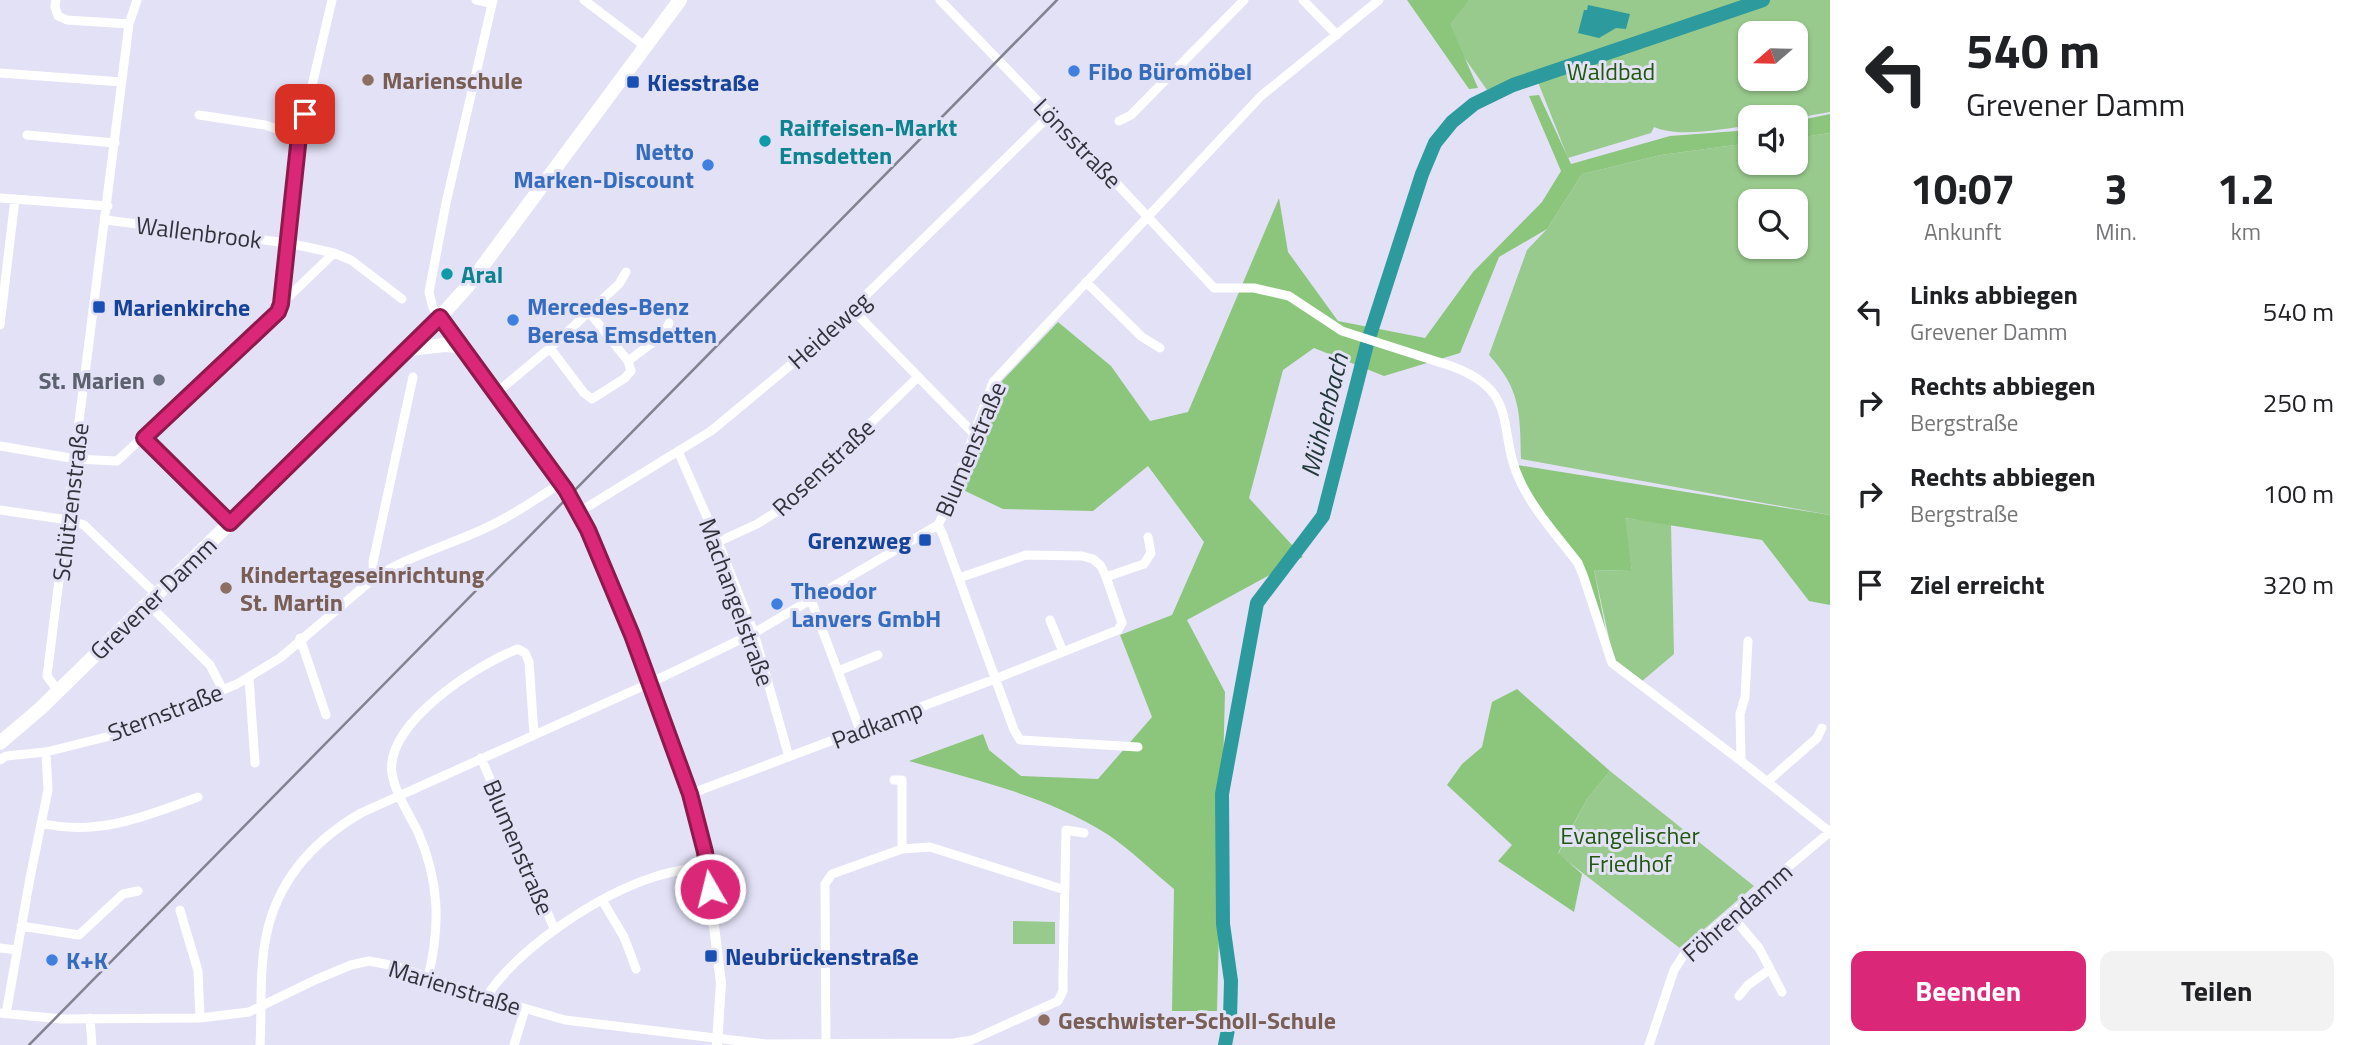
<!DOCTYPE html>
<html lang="de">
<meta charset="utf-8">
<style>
:root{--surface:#fff;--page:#f2f2f2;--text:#202124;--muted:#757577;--accent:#db2777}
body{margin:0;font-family:"Titillium Web",sans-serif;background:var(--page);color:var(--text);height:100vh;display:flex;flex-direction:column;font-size:26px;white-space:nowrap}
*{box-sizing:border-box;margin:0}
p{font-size:23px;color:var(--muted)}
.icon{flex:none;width:38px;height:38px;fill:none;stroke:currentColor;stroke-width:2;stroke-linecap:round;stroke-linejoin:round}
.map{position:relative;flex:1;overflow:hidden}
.sheet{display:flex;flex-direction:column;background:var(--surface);width:525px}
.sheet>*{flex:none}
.hud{background:#fff;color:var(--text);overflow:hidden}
.needle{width:46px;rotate:250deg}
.fabs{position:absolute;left:1738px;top:21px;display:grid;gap:14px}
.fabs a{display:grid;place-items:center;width:70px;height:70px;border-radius:14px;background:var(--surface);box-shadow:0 2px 5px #0004;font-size:35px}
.pin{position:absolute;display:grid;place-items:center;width:60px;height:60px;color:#fff;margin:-30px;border-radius:14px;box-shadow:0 4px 10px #0006}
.me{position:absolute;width:77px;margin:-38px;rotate:352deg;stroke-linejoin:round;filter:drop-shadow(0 0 5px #0008)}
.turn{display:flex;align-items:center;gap:24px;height:147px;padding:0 21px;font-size:32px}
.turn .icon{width:91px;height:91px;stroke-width:2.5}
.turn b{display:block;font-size:49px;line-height:60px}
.eta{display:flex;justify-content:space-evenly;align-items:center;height:119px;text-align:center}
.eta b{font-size:42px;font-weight:700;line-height:49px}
.button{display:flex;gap:14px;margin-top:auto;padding:14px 21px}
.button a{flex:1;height:80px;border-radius:14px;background:var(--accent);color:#fff;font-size:28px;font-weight:700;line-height:80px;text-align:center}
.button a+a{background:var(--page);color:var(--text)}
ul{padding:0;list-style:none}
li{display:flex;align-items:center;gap:21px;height:91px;padding:0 21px}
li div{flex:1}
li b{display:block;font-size:26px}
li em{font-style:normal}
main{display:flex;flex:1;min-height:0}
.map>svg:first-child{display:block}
</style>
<main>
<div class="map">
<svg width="1830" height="1045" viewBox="0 0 1830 1045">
<rect width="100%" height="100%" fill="#e3e1f6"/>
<path fill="#99ca8d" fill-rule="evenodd" d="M1440 0H1830V112L1796 118 1750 117V125C1724 129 1678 138 1654 127L1651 133 1568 158 1534 72 1487 90 1445 30ZM1750 33H1796V79H1750Z
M1830 133V515L1521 459C1520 413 1521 390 1489 355L1527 250 1547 229 1582 174 1661 155 1750 143V163H1796V138ZM1750 201H1796V247H1750Z
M1624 518 1671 524 1674 654 1641 682 1614 661 1594 570 1632 571Z
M1610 771 1754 886 1681 949 1558 854 1587 799Z
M1013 921 1055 922V944H1013Z"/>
<path fill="#8bc67c" d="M1407 0H1469L1450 24 1478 88 1469 89Z
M1539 95 1571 164 1670 136 1750 130V143L1661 155 1582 174 1547 229 1499 257 1460 353 1384 376 1314 348 1283 370 1249 498 1303 557 1187 620 1225 692 1217 1011H1172L1174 889C1152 871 1130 849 1107 834 1047 796 976 780 909 761L983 734 989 750 1021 776 1098 779 1152 717 1120 635 1172 615 1204 542 1148 466 1093 511 1003 509 961 489 1002 381 1058 322 1111 366 1150 421 1188 412 1279 198 1288 252 1338 321 1425 338 1473 272 1542 202 1561 171 1529 96Z
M1830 114V133L1796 138V121Z
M1517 465 1830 515V605L1809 601 1762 540 1625 518 1632 571 1594 570 1609 647 1585 575 1524 486Z
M1517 689 1610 771 1587 799 1558 853 1582 874 1574 912 1498 861 1512 845 1447 785 1462 764 1482 747 1492 702Z"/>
<path fill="#2d9b9d" d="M1588 5 1630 14 1626 29 1616 28 1599 38 1578 33 1584 10H1587Z"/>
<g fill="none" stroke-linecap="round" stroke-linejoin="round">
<path stroke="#2d9b9d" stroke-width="14" d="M1225 1045 1230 1019 1231 981 1223 924 1222 794 1257 603 1323 516 1367 344 1422 174 1435 143 1452 122 1474 104 1513 85 1763 0"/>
<path stroke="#fff" stroke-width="9" d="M56 0 55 7 58 16 67 20 129 24
M476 0 492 4
M584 0 646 47
M940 0 1091 156 1214 288H1254L1289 296 1342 331 1451 366C1523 392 1495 431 1521 483 1535 512 1559 538 1578 563L1583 575 1612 663 1741 761 1830 832
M1303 0 1337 35
M0 73 122 82
M199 115 265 125 300 137
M1119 121 1131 115 1244 0
M27 135 115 143
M0 198 108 206
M106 220 288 243 334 253 351 260 402 299
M1086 282 1142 337 1160 348
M281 304 334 253
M853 310 974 434
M589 312 628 361
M440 317 433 308 429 292 446 203 493 0
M0 325 15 199
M550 348 584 393 592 399 625 378 631 371 628 361 664 334 669 323
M495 394 550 348 619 284 626 272
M144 438 230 523
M0 446 76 459 117 461 278 312 281 304 300 137 332 0
M678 451 718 542 754 633 789 757
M0 510 68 520 84 525 156 594
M579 512 711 431 816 344 1051 114
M938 525 943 535 1014 730 1020 740 1138 747
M718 542 757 524 784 507 918 377
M1106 577 1144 564 1151 553 1148 537
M374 578 373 562 413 377
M811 600 860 730
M147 603 210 665 223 690
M1050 620 1063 652
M300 638 326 715
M838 671 878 655
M249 678 255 763
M58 691 47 676 129 24 137 0
M481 758 554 928
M0 760 6 756 46 752 110 736 237 684 280 658 374 578C404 559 439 548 472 534 504 521 532 502 561 483
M1741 761 1740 714 1745 697 1748 641
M894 780H902V849
M1767 782 1817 738 1822 728
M690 794 995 679 1118 630 1122 623 1106 577 1101 566 1093 559 1082 556 1026 555 959 578
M41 823C96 837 147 816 198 797
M602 900 624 937 636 969
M180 910 198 971 200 1018
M1731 915 1759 948 1782 992
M21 926 79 935 123 894 138 891
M0 948 17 950
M428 977C441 925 439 880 418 832 409 814 395 793 392 773 385 723 478 664 518 649L525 653 529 662 534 735
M1739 996 1748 985 1769 970
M486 997C519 947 598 895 654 877 671 871 690 869 707 865
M0 1013 62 1019 200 1018 249 1012 315 980 351 965 369 961 395 966 486 997 565 1020 765 1044 954 1043 972 1040 1058 1001 1063 991V977L1066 830 1084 833
M6 1014 30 878 48 790 46 752
M90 1018 92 1045
M826 1044 825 884 832 874 902 849 930 847 1065 890
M260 1045C262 1010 259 972 266 937 277 881 313 841 361 813L650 683 754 633 938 525 948 505 993 382 1261 96 1379 0
M514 1045 525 1009
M1649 1045 1674 970 1685 953 1830 832"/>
<path stroke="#fff" stroke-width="10" d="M440 317 572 499 596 548 632 635 690 794 705 852 721 983 717 1045"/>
<path stroke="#fff" stroke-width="14" d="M410 349 444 345 460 346
M0 743 41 708 440 317 467 287 680 0"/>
<path stroke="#838290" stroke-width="2.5" d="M29 1045 1057 0"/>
</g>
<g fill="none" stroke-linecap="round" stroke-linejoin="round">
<g stroke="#8e194d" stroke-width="18">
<path id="route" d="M305 114 299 136 281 304 278 312 144 438 230 523 440 317 566 490 588 530 632 635 690 794 705 852 710 889"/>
</g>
<use href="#route" stroke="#db2777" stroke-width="12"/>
</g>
<g fill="#3f7fe0" stroke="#e3e1f6" stroke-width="2.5">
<circle cx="1074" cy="71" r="7"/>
<circle cx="708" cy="165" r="7"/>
<circle cx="513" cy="320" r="7"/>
<circle cx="777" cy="604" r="7"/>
<circle cx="52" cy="960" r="7"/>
</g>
<g fill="#8d6e63" stroke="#e3e1f6" stroke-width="2.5">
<circle cx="368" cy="80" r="7"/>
<circle cx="226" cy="588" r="7"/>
<circle cx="1044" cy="1020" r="7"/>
</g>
<g fill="#1a4fb4" stroke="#e3e1f6" stroke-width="2.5">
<rect x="626" y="75" width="14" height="14" rx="3.5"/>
<rect x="92" y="300" width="14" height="14" rx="3.5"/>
<rect x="918" y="533" width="14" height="14" rx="3.5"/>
<rect x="704" y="949" width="14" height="14" rx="3.5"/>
</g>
<g fill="#0f9aa8" stroke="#e3e1f6" stroke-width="2.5">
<circle cx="765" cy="141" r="7"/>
<circle cx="447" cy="274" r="7"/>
</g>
<circle fill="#6b7280" stroke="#e3e1f6" stroke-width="2.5" cx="159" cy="380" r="7"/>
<g text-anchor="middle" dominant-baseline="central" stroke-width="6" stroke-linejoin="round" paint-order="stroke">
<g font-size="24" font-weight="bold" fill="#366cbe" stroke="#e3e1f6" text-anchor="start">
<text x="1088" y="71">Fibo Büromöbel</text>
<text x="694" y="151" text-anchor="end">Netto<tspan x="694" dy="28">Marken-Discount</tspan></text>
<text x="527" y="306">Mercedes-Benz<tspan x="527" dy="28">Beresa Emsdetten</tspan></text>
<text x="791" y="590">Theodor<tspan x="791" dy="28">Lanvers GmbH</tspan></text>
<text x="66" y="960">K+K</text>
</g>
<g font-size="24" fill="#1f580c" stroke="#e3e1f6">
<text x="1611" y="71">Waldbad</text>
<text x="1630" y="835">Evangelischer<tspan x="1630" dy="28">Friedhof</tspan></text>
</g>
<g font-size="24" font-weight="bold" fill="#785e54" stroke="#e3e1f6" text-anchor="start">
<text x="382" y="80">Marienschule</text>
<text x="240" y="574">Kindertageseinrichtung<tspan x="240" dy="28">St. Martin</tspan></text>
<text x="1058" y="1020">Geschwister-Scholl-Schule</text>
</g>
<g font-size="24" font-weight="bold" fill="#164399" stroke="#e3e1f6" text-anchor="start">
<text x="647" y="82">Kiesstraße</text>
<text x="113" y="307">Marienkirche</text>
<text x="911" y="540" text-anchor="end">Grenzweg</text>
<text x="725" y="956">Neubrückenstraße</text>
</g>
<g font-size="24" font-weight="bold" fill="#0d838f" stroke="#e3e1f6" text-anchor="start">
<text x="779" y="127">Raiffeisen-Markt<tspan x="779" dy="28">Emsdetten</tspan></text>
<text x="461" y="274">Aral</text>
</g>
<g font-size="24" fill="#323139" stroke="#e3e1f6">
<text transform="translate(1078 143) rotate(46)">Lönsstraße</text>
<text transform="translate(199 232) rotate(7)">Wallenbrook</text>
<text transform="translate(829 330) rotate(-42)">Heideweg</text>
<text transform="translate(970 449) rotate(-67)">Blumenstraße</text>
<text transform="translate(823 467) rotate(-43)">Rosenstraße</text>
<text transform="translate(70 502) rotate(-83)">Schützenstraße</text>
<text transform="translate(153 598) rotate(-44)">Grevener Damm</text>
<text transform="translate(737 602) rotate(70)">Machangelstraße</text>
<text transform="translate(165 712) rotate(-21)">Sternstraße</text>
<text transform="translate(877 724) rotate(-21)">Padkamp</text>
<text transform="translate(519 847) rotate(67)">Blumenstraße</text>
<text transform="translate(1737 912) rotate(-41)">Föhrendamm</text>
<text transform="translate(455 987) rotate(17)">Marienstraße</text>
</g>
<g font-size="24" font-weight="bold" fill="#5b616d" stroke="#e3e1f6" text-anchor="end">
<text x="145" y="380">St. Marien</text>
</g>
<g font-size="26" font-style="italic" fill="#203838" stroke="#e3e1f6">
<text transform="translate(1324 415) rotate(-76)">Mühlenbach</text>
</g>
</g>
</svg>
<div class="fabs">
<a><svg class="needle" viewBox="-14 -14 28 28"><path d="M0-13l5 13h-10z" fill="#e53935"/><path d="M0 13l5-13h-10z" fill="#757577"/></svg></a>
<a><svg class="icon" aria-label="sound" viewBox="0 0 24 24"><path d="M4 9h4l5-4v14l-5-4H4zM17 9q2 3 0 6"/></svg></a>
<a><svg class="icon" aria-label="search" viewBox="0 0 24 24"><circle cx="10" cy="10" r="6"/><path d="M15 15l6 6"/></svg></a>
</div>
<div class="pin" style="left:305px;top:114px;background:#d93025"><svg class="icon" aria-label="arrive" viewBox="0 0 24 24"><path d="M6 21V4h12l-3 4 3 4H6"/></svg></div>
<svg class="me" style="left:710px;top:889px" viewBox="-20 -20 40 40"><circle r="17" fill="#db2777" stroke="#fff" stroke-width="3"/><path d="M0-11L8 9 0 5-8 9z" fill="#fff"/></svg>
</div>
<section class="sheet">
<div class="hud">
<div class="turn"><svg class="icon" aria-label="left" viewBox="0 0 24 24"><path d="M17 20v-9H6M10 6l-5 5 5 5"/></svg><div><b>540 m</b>Grevener Damm</div></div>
</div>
<div class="eta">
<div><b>10:07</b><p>Ankunft</p></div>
<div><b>3</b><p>Min.</p></div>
<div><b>1.2</b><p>km</p></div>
</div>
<ul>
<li><svg class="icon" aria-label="left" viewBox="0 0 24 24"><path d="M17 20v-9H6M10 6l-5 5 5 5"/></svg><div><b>Links abbiegen</b><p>Grevener Damm</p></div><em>540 m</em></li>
<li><svg class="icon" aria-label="right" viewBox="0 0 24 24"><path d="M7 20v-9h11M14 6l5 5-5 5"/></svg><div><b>Rechts abbiegen</b><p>Bergstraße</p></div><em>250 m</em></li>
<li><svg class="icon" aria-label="right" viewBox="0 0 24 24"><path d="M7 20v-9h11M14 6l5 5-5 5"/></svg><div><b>Rechts abbiegen</b><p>Bergstraße</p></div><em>100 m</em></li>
<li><svg class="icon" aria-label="arrive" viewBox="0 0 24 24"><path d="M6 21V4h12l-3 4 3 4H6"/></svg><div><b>Ziel erreicht</b></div><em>320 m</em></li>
</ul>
<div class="button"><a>Beenden</a><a>Teilen</a></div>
</section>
</main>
